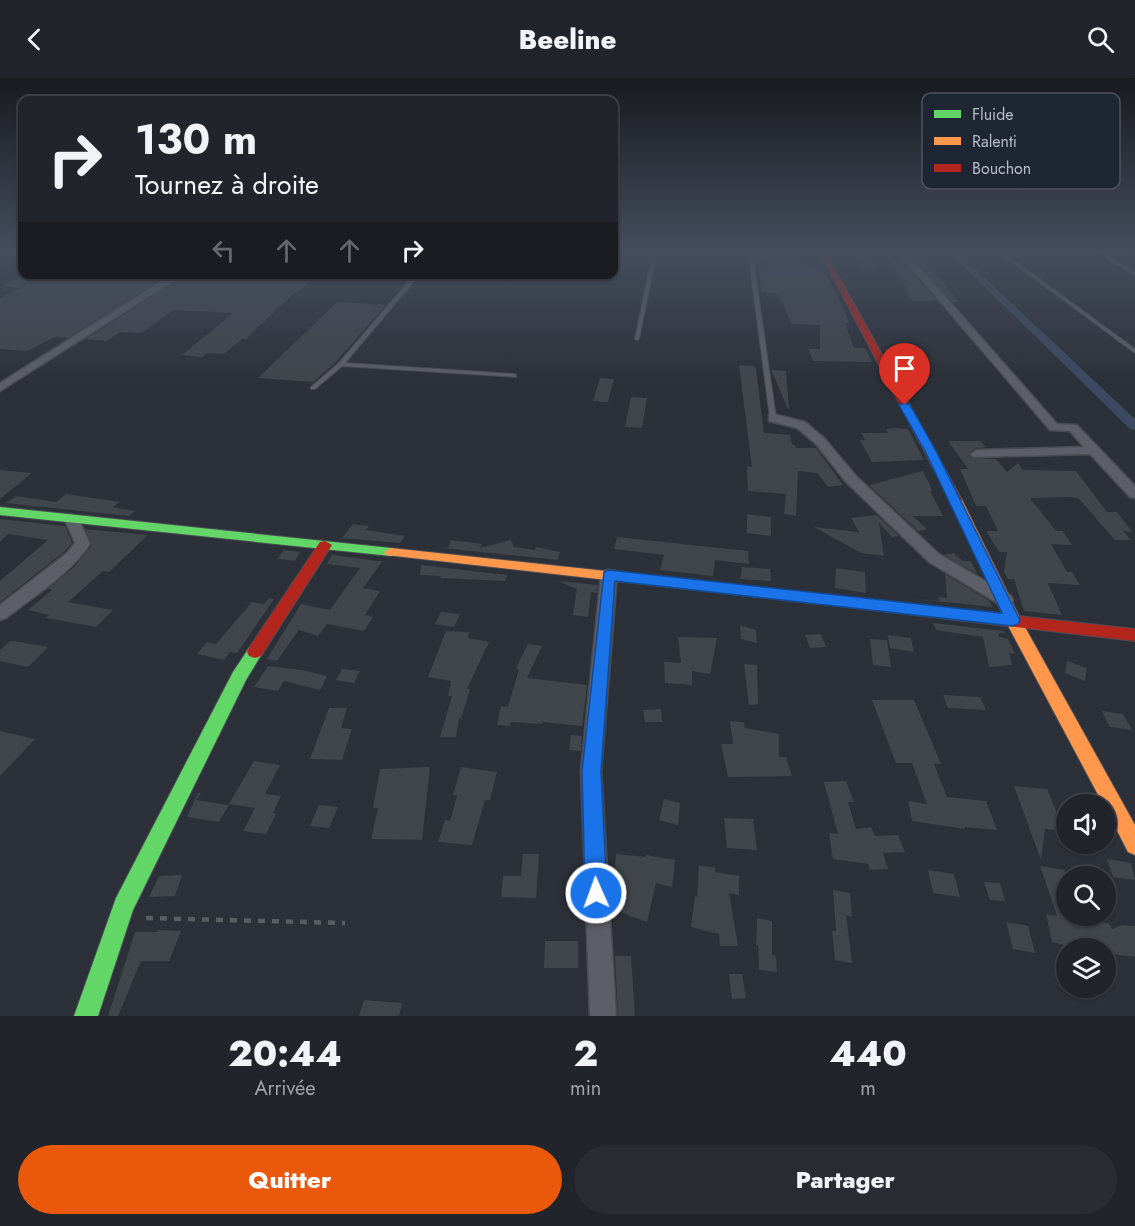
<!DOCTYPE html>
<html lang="fr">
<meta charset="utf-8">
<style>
:root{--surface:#21242a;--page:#292c32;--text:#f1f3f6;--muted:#a2a4a8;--line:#3e4147;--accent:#ea580c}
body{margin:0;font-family:Jost,sans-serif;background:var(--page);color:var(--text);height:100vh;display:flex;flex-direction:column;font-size:22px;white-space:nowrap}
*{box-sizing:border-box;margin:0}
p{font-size:20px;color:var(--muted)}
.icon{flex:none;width:33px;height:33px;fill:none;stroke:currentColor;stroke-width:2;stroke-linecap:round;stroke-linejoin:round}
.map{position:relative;height:938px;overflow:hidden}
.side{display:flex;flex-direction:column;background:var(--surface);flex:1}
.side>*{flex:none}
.top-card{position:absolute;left:18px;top:18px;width:600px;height:183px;border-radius:12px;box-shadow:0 2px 4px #0004,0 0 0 2px var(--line);background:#21242a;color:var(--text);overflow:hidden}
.fabs{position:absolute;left:1056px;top:716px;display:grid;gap:12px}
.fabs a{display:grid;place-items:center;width:60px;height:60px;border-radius:50%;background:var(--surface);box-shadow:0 2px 4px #0004,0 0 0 2px var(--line);font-size:30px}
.pin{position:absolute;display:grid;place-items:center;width:51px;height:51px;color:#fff;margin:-62px -26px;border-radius:50% 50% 50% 0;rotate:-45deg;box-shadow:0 0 6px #0007}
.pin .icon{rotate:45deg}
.me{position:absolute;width:66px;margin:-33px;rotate:358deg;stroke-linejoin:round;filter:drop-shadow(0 0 4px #0008)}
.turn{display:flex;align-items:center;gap:21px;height:126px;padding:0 18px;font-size:27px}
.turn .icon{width:78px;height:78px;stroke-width:2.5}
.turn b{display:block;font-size:42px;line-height:51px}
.lanes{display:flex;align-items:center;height:57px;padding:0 18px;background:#0003;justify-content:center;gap:30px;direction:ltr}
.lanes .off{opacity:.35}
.eta{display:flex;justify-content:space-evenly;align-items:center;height:102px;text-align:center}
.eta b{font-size:36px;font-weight:800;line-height:42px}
.cta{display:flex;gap:12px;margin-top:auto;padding:12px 18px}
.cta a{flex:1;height:69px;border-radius:36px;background:var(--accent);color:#fff;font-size:24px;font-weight:800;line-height:69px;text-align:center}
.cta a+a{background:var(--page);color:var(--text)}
header{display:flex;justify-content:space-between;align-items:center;height:78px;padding:0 18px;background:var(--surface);font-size:27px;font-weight:800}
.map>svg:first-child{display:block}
</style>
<header><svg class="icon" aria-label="back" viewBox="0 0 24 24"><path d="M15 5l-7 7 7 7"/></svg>Beeline<svg class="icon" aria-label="search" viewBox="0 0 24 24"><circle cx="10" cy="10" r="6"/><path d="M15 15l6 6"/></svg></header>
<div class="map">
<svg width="1135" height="938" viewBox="0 0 1135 938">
<rect width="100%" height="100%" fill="#2c3038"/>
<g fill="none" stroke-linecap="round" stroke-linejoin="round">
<path fill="#3b4961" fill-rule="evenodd" d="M948 173H956L1135 341V352L1130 351Z"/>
</g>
<path fill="#41454c" d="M764 173H799L802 188 822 189 844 231 849 245H845L854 270H865L872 284 813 283 808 271H820V247L791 246 781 220 777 219 778 215 761 214 759 191H765Z
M857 173H870L875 189 861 188Z
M890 180 901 181 937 223H912Z
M916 182H924L959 224H952Z
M28 196 98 199 101 197 165 199 68 260 54 259 28 273 0 271V220L20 210 1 208Z
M186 196H310L303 202H311L298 214H295L246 261H242L224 276 207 275 202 279 182 277 233 235 173 232 142 255 120 254 107 263 86 261Z
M337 224 386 227 333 287 313 304 258 300Z
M885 271H905L912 286 893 285Z
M739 287 754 288 756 291 764 355 790 357 792 367H795L796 370H816L843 407 828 409 817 395 798 393 796 438 784 436 786 416 748 413 747 388 752 389Z
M771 292 786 293 789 331H788Z
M600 300 614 301 608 324 593 323Z
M631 319 647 320 642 350 625 349Z
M897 350 908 351 924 382 872 384 860 362H865L861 355H888L886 351Z
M948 363H980L986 369 977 370 970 374 971 380 996 381 1007 394 1018 385 1023 392 1076 393 1107 434H1117L1132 454 1123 453 1131 462H1115L1079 421 1072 419 1030 420 1056 453H1063L1072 467 1051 466 1067 494H1072L1080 507 1048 505 1062 537 1024 533 1014 501H1008L1004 493 1007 474H999L986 453H998L986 428H976L960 391H968Z
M0 392 32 395 0 421Z
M923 393 930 407 932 413H930L943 438H913L927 451 918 453 869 407Z
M66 416 120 424 113 429 135 433 129 438 6 425 16 418 56 424Z
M747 436 771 439V458L747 455Z
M877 437 899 458 892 459 879 445 884 478 861 475 814 449 859 454 851 440Z
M0 441 65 448 72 465 65 473 0 524V503L48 462 8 456 0 464Z
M353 446 369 448 366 452 405 458 400 465 342 460Z
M85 451 148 457 109 494 103 493 68 524 113 532 96 549 46 540 49 537 28 532 52 512 48 511 74 489 92 467Z
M617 459 748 473 749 486 715 482 713 498 660 492 664 477 614 471Z
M451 462 482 466 480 470 511 462 514 469 535 472 536 469 560 474 558 482 432 469 448 470Z
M284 472 300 474 295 483 277 481Z
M954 475 963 483H971L977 496 944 477Z
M332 477 387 484H382L363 510 380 513 365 537 373 539 364 553 327 546 318 558 299 552 277 583 267 581 301 526 330 532 360 490 327 486Z
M421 487 507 497 505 503 440 500 441 498 420 497Z
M742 489 770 491 771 503 740 501Z
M836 490 865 494 866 515 835 510Z
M945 496 988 522 993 529 905 520 939 523 938 519 947 520Z
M558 503 598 507 597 515 591 514 588 539 573 537 577 511Z
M269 520 274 521 237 575 230 574 224 582 197 576 207 564 216 566 252 524 264 526Z
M441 534 460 536 454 549 435 546Z
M933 545 1004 553 1005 555H999L998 558 1008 561 1015 576 1009 575 1012 587 989 589 983 559 936 552Z
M740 547 756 552 757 565 741 561Z
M446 553 469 554 468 560 489 564 467 611H470L461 641 459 640 456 659H440L452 618H448L451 603 428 599Z
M821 556 826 569 810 570 805 557Z
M888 557 911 560 914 574 890 570Z
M678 559 717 560 710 596 692 593V607L665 605 664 584 681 585Z
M870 561 887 562 891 589 873 587Z
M10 563 20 564 48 569 28 589 0 583V572Z
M528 566 542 568 527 600 587 607 582 648 542 644V646L511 644 510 648 497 647 501 628 508 629 519 591 516 590Z
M1067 583 1087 590 1085 603 1065 595Z
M744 586 757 587 758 626 749 627Z
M268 588 302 592 327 598 320 612 284 603 278 613 254 609Z
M342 591 360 593 354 605 336 602Z
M943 617 980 619 986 632 948 630Z
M872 622H914L941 686H934L947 719 986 723 997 752 965 749V751L912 743 908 723 927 726 912 685H896Z
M329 630H347L341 650 352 651 342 682 310 681Z
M661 631 662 644H645L643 632Z
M1102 633 1123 636 1132 652 1110 649Z
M730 643 744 644 745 650 779 656V679H786L792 698 728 699 721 666H733Z
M0 653 35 661 0 698Z
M571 657 582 658 581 673 569 672Z
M254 683 280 687 265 716 281 718 273 735 276 736 266 756 243 753 255 730 229 726Z
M430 689 422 762 371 761 378 730H373L380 691Z
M461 689 497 694 490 722H485L472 767 438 764 445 742 450 743 457 718 453 717Z
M846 703 854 724H848L856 751 871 749 875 758 898 757 905 774 883 775 888 791 870 792 868 786 833 781 829 755 838 756 824 704Z
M1014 708 1047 711 1059 740H1063L1066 753 1045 751 1041 782Z
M198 715H201L196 722 229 727 219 744 187 739Z
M664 721 680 725 678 747 659 742Z
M319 727 338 729 329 750 310 748Z
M724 740 753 741 757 772 727 770Z
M523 776H539L536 820 501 819 503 798H521Z
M616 776 646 779V777L675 782 672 809 656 805 647 844 614 832 619 801 614 800Z
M1107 781 1131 785 1135 802 1113 799Z
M699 787 715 790V794L739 798V817L729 815 738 868H720L719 856 691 849 695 818 697 819Z
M1040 788 1065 792 1066 840 1109 845 1112 851 1122 847 1135 848V879L1106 875V870H1076L1052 864 1046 836 1057 838Z
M928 792 954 796 960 819 933 815Z
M182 797 175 818 149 819 159 798Z
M984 804 1000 805 1005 823 990 822Z
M833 812 850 815 852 839 846 837 852 885 835 882 832 853H836Z
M757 840 772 843V877L776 878 777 894 759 892 758 867 756 868Z
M1006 844 1028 848 1035 875 1013 871Z
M158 852 181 853 169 883H141L118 938H108L135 854H157Z
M545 863H578V890H544Z
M615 878H631L635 938H618Z
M729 896H742L746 920 732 921Z
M364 922 402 925 399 938H359Z"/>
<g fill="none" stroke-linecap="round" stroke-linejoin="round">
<g stroke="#484b51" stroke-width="2">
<path id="lane" d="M653 173H657L639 261 637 262 635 261Z
M748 173H752L776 340 773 342 770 340Z
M997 173H1001L1135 271V275Z
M1096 173H1100L1135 195V198Z
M415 196H420L345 285 514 296 516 297V299L342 288 315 311H311V309L339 285Z"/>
</g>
<g stroke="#484b51" stroke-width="3">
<path id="street" d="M897 173H905L1057 346 1077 347 1135 408V420L1130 419 1090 376 973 379 971 376 977 372 1084 369 1070 353 1050 352Z
M173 196H184L0 313V305Z
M773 336 805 344 824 360 856 398 939 476 1011 518 1013 522 1011 526H999L929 484 846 404 816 366 797 350 769 343V337Z
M71 436 78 440 90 466C70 496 34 518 6 540L0 542V527L67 475 75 465 64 440Z
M609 492 615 493 617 497 601 693 616 938H590L581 693 601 497 603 493Z"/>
</g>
<g stroke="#4a4d55" stroke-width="2">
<path id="fast" d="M0 429 391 470 398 474 391 478 0 437Z
M255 568 261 570 263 574 246 602 133 832 98 938H74L116 820 233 594 249 570Z"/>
</g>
<g stroke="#4a4d55" stroke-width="2">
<path id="slow" d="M956 418 962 422 1021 542 1135 747V777L1128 774 1106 731V726H1103L1005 542 950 422Z
M391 470 819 516 824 517 826 521 824 525 819 526 386 477 384 474Z"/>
</g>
<g stroke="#4a4d55" stroke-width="2">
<path id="jam" d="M819 173H825L962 422 960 425 956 426 950 422Z
M325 463 332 467 261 578 255 580 249 578 247 574 249 570 320 464Z
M819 516 1135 551V563L814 525 812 521 814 517Z"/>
</g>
<path stroke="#595e63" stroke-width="4.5" stroke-dasharray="7 7" stroke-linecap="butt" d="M146 840 345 845"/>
<use href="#lane" fill="#5c5f67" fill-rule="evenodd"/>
<use href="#street" fill="#5c5f67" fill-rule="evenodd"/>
<use href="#fast" fill="#63d668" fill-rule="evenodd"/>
<use href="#slow" fill="#ff974d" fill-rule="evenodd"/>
<use href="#jam" fill="#b3261e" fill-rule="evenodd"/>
</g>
<linearGradient id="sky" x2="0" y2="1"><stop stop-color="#181a1f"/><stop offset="0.57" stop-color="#454e5e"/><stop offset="1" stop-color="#454e5e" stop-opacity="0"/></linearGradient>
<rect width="1135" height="304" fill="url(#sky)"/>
<path fill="#1a73e8" stroke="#114b97" stroke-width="1.5" d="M905 324 910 327 936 373 1020 542 1018 546 1012 548 615 503 601 693 607 815 604 822 596 825 588 822 585 815 582 693 604 494 609 492 1002 535 925 373 899 327Z"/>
<rect x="922" y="15" width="198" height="96" rx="9" fill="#1f2633" stroke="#4d5360" stroke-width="1.5"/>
<rect x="934" y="32" width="27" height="8" fill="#63d668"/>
<rect x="934" y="59" width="27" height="8" fill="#ff974d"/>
<rect x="934" y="86" width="27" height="8" fill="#b3261e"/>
<g font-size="16" fill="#b7bcc9">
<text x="972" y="42">Fluide</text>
<text x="972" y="69">Ralenti</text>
<text x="972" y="96">Bouchon</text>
</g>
</svg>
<div class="fabs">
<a><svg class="icon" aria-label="sound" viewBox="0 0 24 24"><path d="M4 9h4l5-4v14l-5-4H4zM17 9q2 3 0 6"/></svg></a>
<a><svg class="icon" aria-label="search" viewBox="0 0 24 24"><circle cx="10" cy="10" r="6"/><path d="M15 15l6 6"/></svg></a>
<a><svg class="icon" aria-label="layers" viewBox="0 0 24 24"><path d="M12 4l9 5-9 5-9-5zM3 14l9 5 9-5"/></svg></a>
</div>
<div class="pin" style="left:905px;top:327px;background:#d93025"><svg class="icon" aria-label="arrive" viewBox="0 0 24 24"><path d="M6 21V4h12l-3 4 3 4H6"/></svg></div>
<svg class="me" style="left:596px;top:815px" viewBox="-20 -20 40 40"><circle r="17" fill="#1a73e8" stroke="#fff" stroke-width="3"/><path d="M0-11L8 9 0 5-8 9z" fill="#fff"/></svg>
<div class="top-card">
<div class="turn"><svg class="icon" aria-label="right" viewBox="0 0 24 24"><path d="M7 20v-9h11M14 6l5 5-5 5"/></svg><div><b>130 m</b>Tournez à droite</div></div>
<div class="lanes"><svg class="icon off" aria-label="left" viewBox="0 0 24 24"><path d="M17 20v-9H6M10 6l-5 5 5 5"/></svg><svg class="icon off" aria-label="ahead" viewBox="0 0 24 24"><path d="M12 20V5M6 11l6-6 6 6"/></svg><svg class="icon off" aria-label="ahead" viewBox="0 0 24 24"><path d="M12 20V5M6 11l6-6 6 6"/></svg><svg class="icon" aria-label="right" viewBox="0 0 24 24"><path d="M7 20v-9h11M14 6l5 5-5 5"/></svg></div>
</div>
</div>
<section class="side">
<div class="eta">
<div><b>20:44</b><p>Arrivée</p></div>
<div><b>2</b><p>min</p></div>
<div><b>440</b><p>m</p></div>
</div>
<div class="cta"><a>Quitter</a><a>Partager</a></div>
</section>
